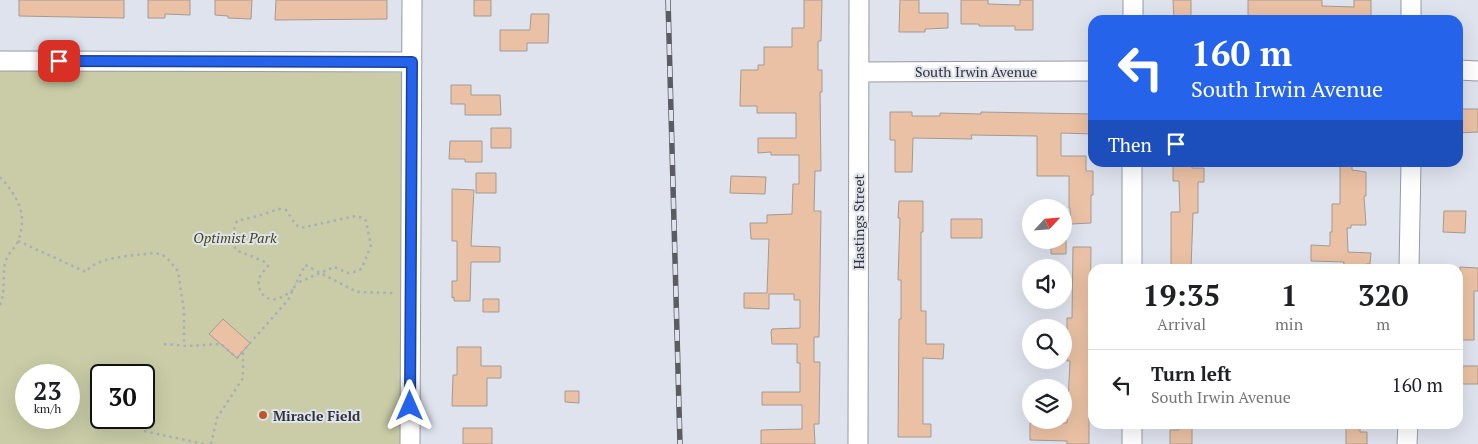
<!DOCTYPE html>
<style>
:root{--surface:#fff;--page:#f6f6f6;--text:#202124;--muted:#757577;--line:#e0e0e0}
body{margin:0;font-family:"PT Serif",serif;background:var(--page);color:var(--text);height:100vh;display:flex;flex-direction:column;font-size:19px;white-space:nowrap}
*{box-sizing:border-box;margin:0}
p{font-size:16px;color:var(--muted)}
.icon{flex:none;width:28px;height:28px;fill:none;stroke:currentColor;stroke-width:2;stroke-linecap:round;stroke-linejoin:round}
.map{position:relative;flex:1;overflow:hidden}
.side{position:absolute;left:1088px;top:264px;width:375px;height:165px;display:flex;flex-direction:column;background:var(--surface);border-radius:15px;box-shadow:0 5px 20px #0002}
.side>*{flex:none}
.top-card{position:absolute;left:1088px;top:15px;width:375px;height:152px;border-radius:15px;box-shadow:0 5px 20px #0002;background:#2563eb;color:#fff;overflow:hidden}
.needle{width:32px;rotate:64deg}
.buttons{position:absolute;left:1022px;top:199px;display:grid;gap:10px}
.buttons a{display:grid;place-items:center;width:50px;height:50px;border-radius:50%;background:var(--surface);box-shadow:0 5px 20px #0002;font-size:25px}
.speed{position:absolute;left:15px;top:364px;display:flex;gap:10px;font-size:25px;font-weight:700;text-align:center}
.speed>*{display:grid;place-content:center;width:65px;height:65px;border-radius:50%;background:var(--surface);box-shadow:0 5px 20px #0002;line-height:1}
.speed small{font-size:12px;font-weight:400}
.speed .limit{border:2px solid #111;border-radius:8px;background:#fff;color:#111}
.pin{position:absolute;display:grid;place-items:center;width:42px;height:42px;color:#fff;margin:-21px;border-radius:10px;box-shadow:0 2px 8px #0006}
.me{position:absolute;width:55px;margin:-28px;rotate:0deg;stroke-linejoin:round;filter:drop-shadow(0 0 4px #0008)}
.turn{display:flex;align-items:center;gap:18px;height:105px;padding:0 20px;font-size:22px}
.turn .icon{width:65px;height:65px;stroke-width:2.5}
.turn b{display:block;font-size:35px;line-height:42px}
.then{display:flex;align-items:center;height:48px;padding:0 20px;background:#0003;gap:10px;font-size:19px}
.eta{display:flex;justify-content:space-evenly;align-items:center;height:85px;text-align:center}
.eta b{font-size:30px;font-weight:700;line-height:35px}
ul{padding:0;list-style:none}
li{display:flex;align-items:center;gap:15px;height:70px;padding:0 20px;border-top:1px solid var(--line)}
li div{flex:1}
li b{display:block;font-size:19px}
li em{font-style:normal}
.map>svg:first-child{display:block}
</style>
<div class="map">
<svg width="1478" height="444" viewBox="0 0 1478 444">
<rect width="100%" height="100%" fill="#dfe3ee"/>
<path fill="#c9cca6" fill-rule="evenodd" d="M0 66 403 73 401 444H0ZM26 375H69V418H26ZM101 375H144V418H101Z"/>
<path fill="#eac1a4" stroke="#a49a92" d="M19 0H124V18L19 16Z
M148 0H190V15L165 14V18H148Z
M215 0H252L251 19 228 18V16L215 15Z
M276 0H387V19L275 20Z
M474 0H491V16H474Z
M804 0H822L821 41H818V70H822V92H820L821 171H815L814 211H821L819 337H814V362H820L819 424H814L815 444H761V430L802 429V405H762V392H800V363H797V344H772L771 332 772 329 800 328V300H794V294H769V309L744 308V293H767L769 239H751L750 223H767V215L792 214 793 184H799V155H771V152L758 153V138H796V113H757V106H740L741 70H758V65H764V47H792V28H804Z
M900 0H919V13H948V28L925 29V32H899Z
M961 0H988V4L1020 5V0H1033V30H1015V26H979V24H961Z
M1173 0H1191V20H1174Z
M1248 0H1322V6L1354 7V0H1371V20H1248Z
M531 14H549L548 43H527V51H500V30H530Z
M451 85H471V95H500L501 115H465V104H451Z
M1458 109H1478V132L1458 133Z
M890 112H912V116H940V113L981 114V112L1092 114V134L1061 133V156H1086V171H1093V195H1091V223L1071 224 1070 208H1069V176H1037V136L971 135 972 139 913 138 912 172H895V140H890Z
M491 128H511V148H491Z
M450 141H482V162H465V159H449Z
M1173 162H1192V168H1204V182H1198V213H1193L1191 269 1171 268V212H1180L1179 181H1173Z
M1340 162H1352V170L1366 172V196H1364L1366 225H1351V228H1347L1348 252 1371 253 1370 264H1366V269H1343L1344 262 1311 261V245L1330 246V232H1332V204H1340Z
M476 173H496V193H476Z
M731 176 766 177 765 194 730 193Z
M452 189 474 190 471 246 500 247V262H471L470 301H454V297L452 298V281H457V241H452Z
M899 201H923V232H921V311H926V344H944L943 359 923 358V424H931V437H898L899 319H901V280H898L900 218H898Z
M1444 211H1466L1465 233 1443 232Z
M951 219H982V238H951Z
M1051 240H1066V254H1051Z
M1073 247H1091L1090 327H1092V347L1091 407H1089V444H1067V441L1030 440V423H1067L1070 361H1067V318H1072Z
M1460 267 1478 268V291H1474V340H1458V273H1460Z
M483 299H499V312H483Z
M223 319 250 343 237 358 209 334Z
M457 347H481V366H501V378H487V406H452L453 375H457Z
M1461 366H1478V384H1461Z
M565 391H579V403L565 402Z
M1178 424H1192V444H1170V430H1179Z
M1346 424H1360V432H1367V444H1346Z
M463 428H492V444H463Z"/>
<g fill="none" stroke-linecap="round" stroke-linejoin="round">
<g stroke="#979aa5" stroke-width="21">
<path id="minor" d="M1411 0V20
M1133 20V0
M0 61 412 62
M1458 70 1478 71
M859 72 1092 71
M1132 269V162
M1409 269 1411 162
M410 444 412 0
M858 444 859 0
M1132 444V424
M1407 444 1408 424"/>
</g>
<path stroke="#abaeb7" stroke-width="2.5" stroke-dasharray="2.5 4" stroke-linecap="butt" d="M0 177C18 196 29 217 17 243 13 250 7 255 5 263 2 277 6 291 0 305
M18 241 86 272C97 256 134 256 153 253L161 254 167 258 178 271 184 311V345
M293 290C283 297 270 306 261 292 259 288 258 284 259 280 260 274 265 270 268 266L265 262 236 250C232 242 233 229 237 221L258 216 279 209 286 210 296 225 301 228 355 216 363 218 366 221 371 245 362 268 358 271 348 273 334 267 295 284
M164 344 187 346 221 344 237 358 288 300 305 265 357 292 394 293
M144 431 204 444
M211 444 217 418 243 378V353"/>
<use href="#minor" stroke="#fff" stroke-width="19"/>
<g stroke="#5a5c62" stroke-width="5.5">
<path id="rail" d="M668 0 680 444"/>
</g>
<use href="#rail" stroke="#dfe3ee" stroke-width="4" stroke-dasharray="11" stroke-linecap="butt"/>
</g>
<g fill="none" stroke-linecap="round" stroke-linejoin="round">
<g stroke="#184099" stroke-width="12">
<path id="route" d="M59 61 412 62 410 406"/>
</g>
<use href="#route" stroke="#2563eb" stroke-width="9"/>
</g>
<circle fill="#bd5825" stroke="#dfe3ee" stroke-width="2" cx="263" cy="415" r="5"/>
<g text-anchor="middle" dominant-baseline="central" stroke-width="4" stroke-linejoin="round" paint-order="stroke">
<g font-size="14" fill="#333438" stroke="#dfe3ee">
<text x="976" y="71">South Irwin Avenue</text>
<text transform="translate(858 222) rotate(-90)">Hastings Street</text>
</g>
<g font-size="14" font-style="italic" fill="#454712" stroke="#dfe3ee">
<text x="235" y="237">Optimist Park</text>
</g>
<g font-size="14" font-weight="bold" fill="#333438" stroke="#dfe3ee" text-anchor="start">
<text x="273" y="415">Miracle Field</text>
</g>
</g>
</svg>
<div class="buttons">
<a><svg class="needle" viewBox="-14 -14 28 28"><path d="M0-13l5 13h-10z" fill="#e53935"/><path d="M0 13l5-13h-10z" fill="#757577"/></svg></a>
<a><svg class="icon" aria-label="sound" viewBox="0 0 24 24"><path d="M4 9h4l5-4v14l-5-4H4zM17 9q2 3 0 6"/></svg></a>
<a><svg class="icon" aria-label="search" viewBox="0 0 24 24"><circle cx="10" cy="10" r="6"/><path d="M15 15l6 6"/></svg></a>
<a><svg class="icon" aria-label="layers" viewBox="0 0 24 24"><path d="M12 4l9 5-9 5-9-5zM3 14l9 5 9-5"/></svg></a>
</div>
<div class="speed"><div>23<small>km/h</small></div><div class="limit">30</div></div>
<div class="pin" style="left:59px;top:61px;background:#d93025"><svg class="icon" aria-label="arrive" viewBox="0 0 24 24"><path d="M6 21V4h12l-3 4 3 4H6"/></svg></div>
<svg class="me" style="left:410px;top:406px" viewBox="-20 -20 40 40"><path d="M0-17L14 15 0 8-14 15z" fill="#2563eb" stroke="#fff" stroke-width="4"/></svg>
<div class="top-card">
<div class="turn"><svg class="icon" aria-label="left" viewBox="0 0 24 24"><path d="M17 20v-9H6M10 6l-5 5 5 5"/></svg><div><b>160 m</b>South Irwin Avenue</div></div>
<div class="then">Then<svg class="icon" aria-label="arrive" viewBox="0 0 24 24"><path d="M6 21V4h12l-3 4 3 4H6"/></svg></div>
</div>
<section class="side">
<div class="eta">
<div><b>19:35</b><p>Arrival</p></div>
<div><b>1</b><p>min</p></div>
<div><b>320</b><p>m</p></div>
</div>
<ul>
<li><svg class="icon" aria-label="left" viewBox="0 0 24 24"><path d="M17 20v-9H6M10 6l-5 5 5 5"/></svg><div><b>Turn left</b><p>South Irwin Avenue</p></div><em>160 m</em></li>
</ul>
</section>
</div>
